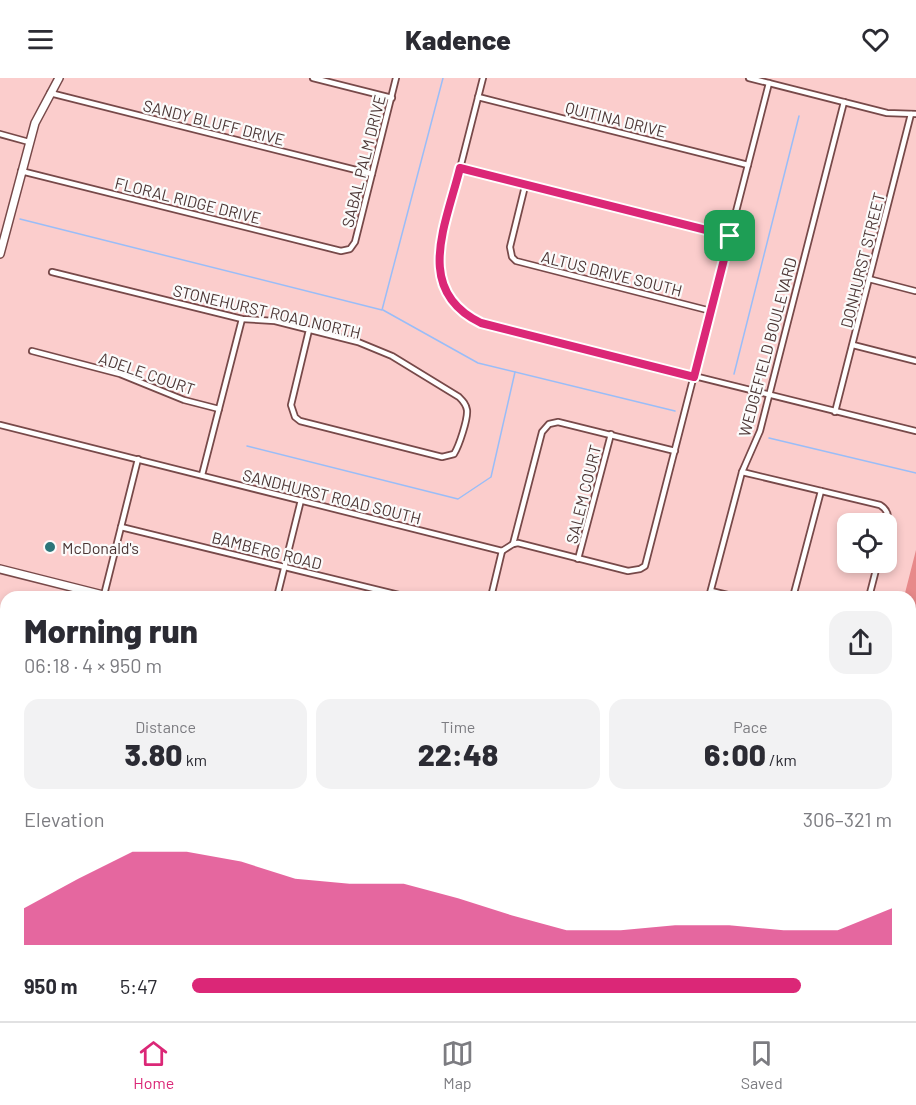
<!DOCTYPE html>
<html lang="en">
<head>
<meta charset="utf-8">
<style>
  body { margin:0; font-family:Barlow,sans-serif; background:#f2f2f3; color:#2b2b33; height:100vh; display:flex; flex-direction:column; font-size:22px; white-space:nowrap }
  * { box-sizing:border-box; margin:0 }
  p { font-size:20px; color:#7c7c81 }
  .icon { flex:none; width:33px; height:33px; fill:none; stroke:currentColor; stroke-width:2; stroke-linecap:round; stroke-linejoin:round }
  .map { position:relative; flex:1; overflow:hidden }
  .side { position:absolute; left:0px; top:513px; width:916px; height:430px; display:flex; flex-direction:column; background:#fff; border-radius:18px 18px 0 0; box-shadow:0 3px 9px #0003 }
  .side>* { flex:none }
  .controls { position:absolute; left:837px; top:435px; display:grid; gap:12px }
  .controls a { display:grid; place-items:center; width:60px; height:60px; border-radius:12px; background:#fff; box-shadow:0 3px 9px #0003; font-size:30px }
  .pin { position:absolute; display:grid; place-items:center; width:51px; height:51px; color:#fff; margin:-26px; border-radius:12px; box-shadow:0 3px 9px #0006 }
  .round { display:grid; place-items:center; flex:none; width:63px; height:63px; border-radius:18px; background:#f2f2f3 }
  .headline { display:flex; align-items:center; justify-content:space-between; height:102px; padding:0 24px }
  h1 { font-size:33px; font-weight:800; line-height:45px }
  .figures { display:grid; grid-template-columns:repeat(3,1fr); gap:9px; height:102px; padding:6px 24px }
  .figures div { display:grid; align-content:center; border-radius:15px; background:#f2f2f3; text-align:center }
  .figures b { font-size:30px; font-weight:800 }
  .figures small { font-size:16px; font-weight:400 }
  .figures p { font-size:16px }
  .chart { height:168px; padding:12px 24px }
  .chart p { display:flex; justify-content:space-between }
  .chart svg { width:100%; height:108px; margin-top:6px; fill:#db2777; opacity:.7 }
  ul { padding:0 24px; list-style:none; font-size:20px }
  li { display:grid; grid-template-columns:96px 72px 1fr; align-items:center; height:45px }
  li i { height:15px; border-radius:8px; background:#db2777 }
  header { display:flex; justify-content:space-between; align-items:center; height:78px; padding:0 24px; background:#fff; font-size:27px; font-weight:800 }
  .dock { display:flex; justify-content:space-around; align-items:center; height:84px; border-top:2px solid #e1e1e2; background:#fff; font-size:16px; color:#7c7c81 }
  .dock a { display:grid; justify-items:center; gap:3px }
  .dock .selected { color:#db2777 }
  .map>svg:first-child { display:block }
</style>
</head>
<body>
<header><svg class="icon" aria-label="menu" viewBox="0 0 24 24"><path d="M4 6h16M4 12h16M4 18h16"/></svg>Kadence<svg class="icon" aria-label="heart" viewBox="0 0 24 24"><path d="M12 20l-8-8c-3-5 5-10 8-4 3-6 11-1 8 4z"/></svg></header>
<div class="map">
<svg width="916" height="943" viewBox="0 0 916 943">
  <rect width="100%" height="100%" fill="#fbcdcc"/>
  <polygon fill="#e7898a" points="916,472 916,552 911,575 910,519 904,519"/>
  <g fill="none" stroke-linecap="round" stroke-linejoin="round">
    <g stroke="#99bdf8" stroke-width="1.5">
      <polyline points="20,141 382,232 443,0"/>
      <polyline points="383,232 478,285 675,333"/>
      <polyline points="734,296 799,38"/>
      <polyline points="769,360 916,395"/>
      <polyline points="247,368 458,421 491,399 515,294"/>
      <polyline points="910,756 916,732"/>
      <polyline points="0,845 6,846"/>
      <polyline points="388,943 389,938"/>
      <polyline points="866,943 868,938"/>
    </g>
    <defs>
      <g id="street">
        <polyline points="313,0 392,20"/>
        <path d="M483,0L438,177C439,209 452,231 481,245L916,353"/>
        <polyline points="749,0 887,35 916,36"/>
        <polyline points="50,15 372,96"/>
        <polyline points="478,19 748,87"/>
        <polyline points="0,56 29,64"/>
        <polyline points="460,91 730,158"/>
        <polyline points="21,93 341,173 350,171 355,164 396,0"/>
        <polyline points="525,108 510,169 512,179 516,183 711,233"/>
        <path d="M52,194L242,241L275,243L358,264L392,278L459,319C463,323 466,326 467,332C468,341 459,368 454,376L442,379L300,343L295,339L291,327L309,252"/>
        <polyline points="869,201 915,213"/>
        <polyline points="853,267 916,283"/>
        <polyline points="32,273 120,296 184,322 219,331"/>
        <polyline points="835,334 911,36"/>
        <polyline points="0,347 502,473"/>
        <path d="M742,394L880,427C890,433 889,442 886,452"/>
        <polyline points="202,397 242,241"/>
        <polyline points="121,449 407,519"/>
        <polyline points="513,466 542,354 549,346 558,344 675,373"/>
        <polyline points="502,473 513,466 518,465 628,493 640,491 645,488 769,5"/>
        <polyline points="578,481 611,356"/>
        <polyline points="711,513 736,519"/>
        <polyline points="104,517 138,381"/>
        <polyline points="277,519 301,422"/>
        <polyline points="491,519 502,473"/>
        <polyline points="709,519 742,394 760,353 844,24"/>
        <polyline points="793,519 821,413"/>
        <polyline points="869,519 878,484"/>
        <polyline points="0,576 6,578"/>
        <path d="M910,673C916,651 911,634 916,613"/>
        <polyline points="0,675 6,652"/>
        <polyline points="0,800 6,802"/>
        <polyline points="0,890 6,891"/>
        <polyline points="200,938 222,943"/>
        <polyline points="515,938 537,943"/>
        <polyline points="11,943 12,938"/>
        <polyline points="602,943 604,938"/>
        <polyline points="752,943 753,938"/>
        <polyline points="825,943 826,938"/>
        <polyline points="913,943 916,931"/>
      </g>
      <g id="secondary">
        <polyline points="0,176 35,45 59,0"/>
        <polyline points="0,491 111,519"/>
        <polyline points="910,716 916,717"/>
      </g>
    </defs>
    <use href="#street" stroke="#774949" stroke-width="8"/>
    <use href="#secondary" stroke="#774949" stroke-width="10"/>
    <use href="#street" stroke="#fff" stroke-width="4.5"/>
    <use href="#secondary" stroke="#fff" stroke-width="7"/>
  </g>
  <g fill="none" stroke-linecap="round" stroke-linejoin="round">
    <defs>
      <path id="route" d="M460,90L730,158L694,299L481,245C413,212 446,147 460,90Z"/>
    </defs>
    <use href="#route" stroke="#fff" stroke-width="12"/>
    <use href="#route" stroke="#db2777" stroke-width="8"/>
  </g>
  <circle fill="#2b7579" stroke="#fbfbfb" stroke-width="2" cx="50" cy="469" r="6"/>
  <g text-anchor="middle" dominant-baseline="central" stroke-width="4.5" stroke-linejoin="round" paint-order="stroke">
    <g font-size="16" fill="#4c3635" stroke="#fbfbfb">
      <text transform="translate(616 41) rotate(14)">QUITINA DRIVE</text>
      <text transform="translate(214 44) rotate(14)">SANDY BLUFF DRIVE</text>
      <text transform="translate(363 83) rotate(-76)">SABAL PALM DRIVE</text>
      <text transform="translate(188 122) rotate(14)">FLORAL RIDGE DRIVE</text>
      <text transform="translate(862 182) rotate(-76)">DONHURST STREET</text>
      <text transform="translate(612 195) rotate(14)">ALTUS DRIVE SOUTH</text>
      <text transform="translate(267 233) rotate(13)">STONEHURST ROAD NORTH</text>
      <text transform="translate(767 269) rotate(-75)">WEDGEFIELD BOULEVARD</text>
      <text transform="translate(147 295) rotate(19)">ADELE COURT</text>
      <text transform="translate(583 416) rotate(-76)">SALEM COURT</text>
      <text transform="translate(332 418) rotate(14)">SANDHURST ROAD SOUTH</text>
      <text transform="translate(267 472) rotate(14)">BAMBERG ROAD</text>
    </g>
    <g font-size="16" fill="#4c3635" stroke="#fbfbfb" text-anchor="start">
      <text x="62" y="469">McDonald's</text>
    </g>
  </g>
</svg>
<div class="controls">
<a><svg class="icon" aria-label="locate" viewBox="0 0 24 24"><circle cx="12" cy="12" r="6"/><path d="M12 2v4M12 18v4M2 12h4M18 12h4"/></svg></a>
</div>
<div class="pin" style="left:730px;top:158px;background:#1e9e55"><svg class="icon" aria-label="arrive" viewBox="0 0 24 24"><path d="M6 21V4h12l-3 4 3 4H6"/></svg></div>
<section class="side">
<div class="headline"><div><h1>Morning run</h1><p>06:18 · 4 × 950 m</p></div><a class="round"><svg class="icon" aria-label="share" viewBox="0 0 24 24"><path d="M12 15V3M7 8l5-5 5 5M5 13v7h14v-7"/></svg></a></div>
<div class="figures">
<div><p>Distance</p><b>3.80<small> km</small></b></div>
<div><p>Time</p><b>22:48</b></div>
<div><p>Pace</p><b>6:00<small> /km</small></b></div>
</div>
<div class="chart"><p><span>Elevation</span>306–321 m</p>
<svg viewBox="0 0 160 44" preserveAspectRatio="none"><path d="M0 44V29L10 17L20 6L30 6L40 10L50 17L60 19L70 19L80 25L90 32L100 38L110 38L120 36L130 36L140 38L150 38L160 29V44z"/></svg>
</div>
<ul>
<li><b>950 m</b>5:47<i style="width:87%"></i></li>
</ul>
</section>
</div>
<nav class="dock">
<a class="selected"><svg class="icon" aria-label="home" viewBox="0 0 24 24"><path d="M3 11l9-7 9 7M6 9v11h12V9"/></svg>Home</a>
<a><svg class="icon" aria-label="map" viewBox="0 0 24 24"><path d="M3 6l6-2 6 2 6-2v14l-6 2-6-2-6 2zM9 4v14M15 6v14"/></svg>Map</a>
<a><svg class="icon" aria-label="saved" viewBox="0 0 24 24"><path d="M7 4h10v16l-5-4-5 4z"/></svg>Saved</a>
</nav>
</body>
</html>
